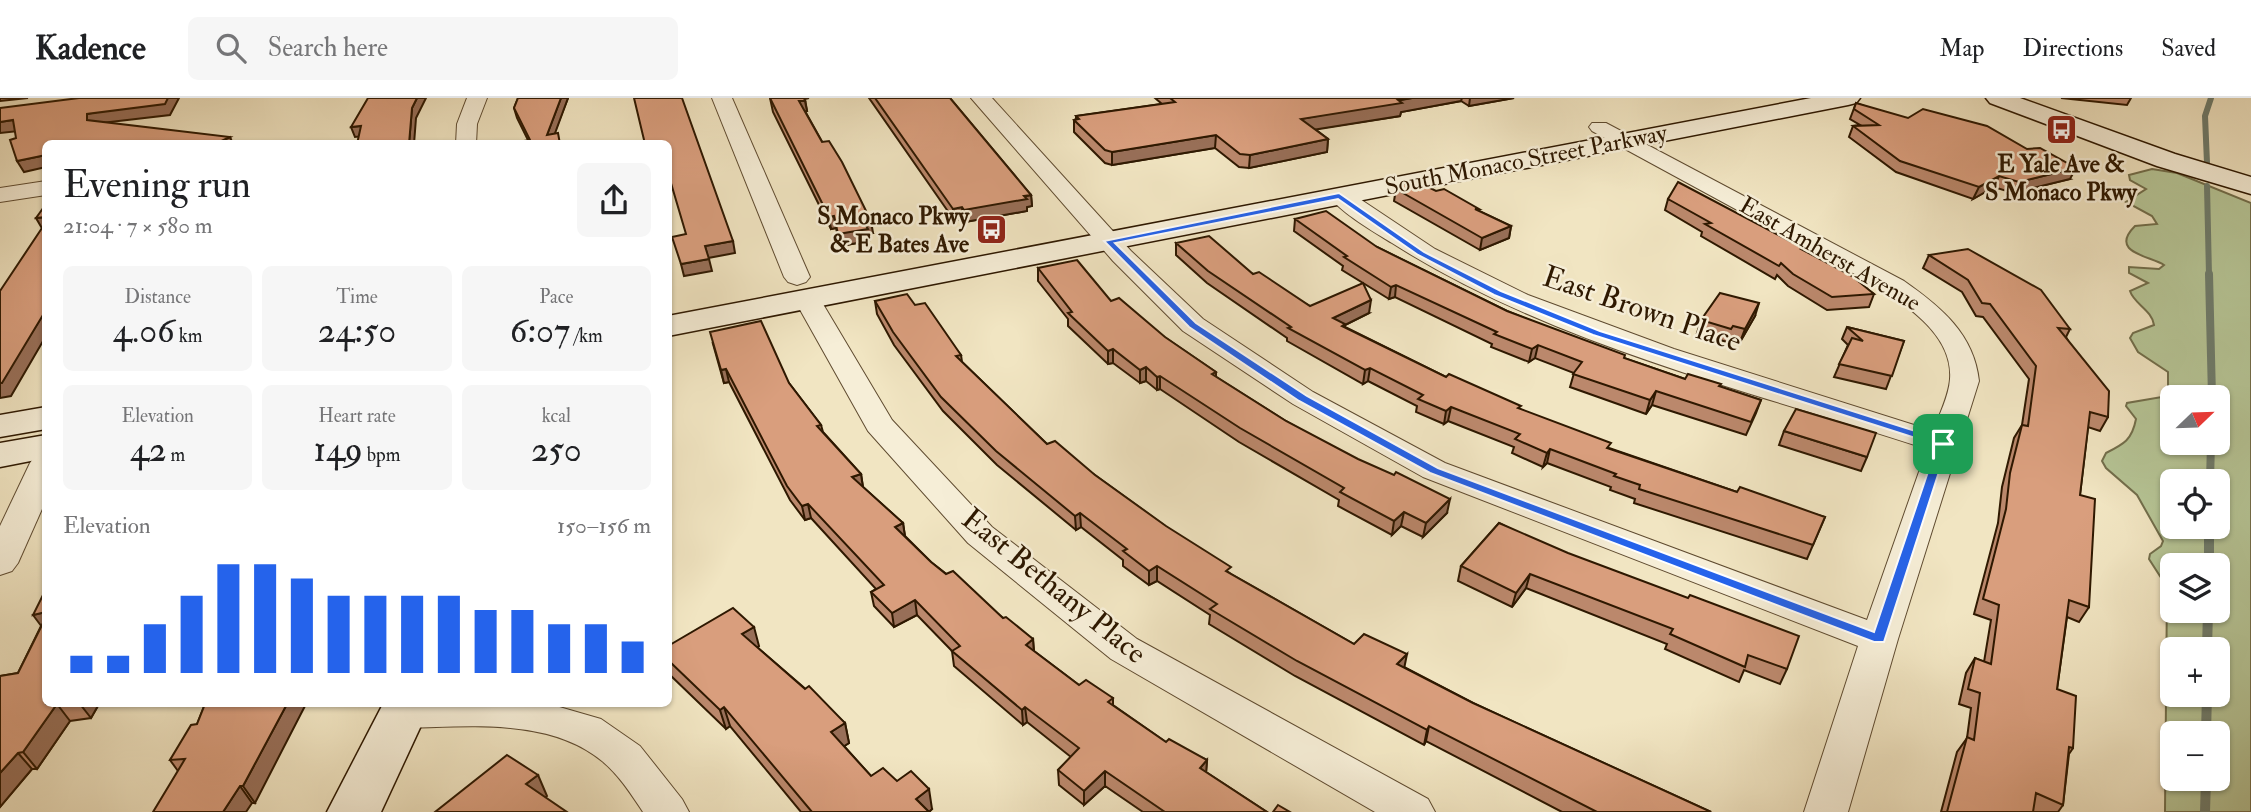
<!DOCTYPE html>
<html lang="en">
<head>
<meta charset="utf-8">
<style>
  body { margin:0; font-family:"IM FELL Double Pica",serif; background:#f6f6f6; color:#202124; height:100vh; display:flex; flex-direction:column; font-size:26px; white-space:nowrap }
  * { box-sizing:border-box; margin:0 }
  p { font-size:23px; color:#757577 }
  .icon { flex:none; width:38px; height:38px; fill:none; stroke:currentColor; stroke-width:2; stroke-linecap:round; stroke-linejoin:round }
  .map { position:relative; flex:1; overflow:hidden }
  .drawer { position:absolute; left:42px; top:42px; width:630px; height:567px; display:flex; flex-direction:column; background:#fff; border-radius:10px; box-shadow:0 2px 5px #0004 }
  .drawer>* { flex:none }
  .needle { width:46px; rotate:67deg }
  .buttons { position:absolute; left:2160px; top:287px; display:grid; gap:14px }
  .buttons a { display:grid; place-items:center; width:70px; height:70px; border-radius:10px; background:#fff; box-shadow:0 2px 5px #0004; font-size:35px }
  .pin { position:absolute; display:grid; place-items:center; width:60px; height:60px; color:#fff; margin:-30px; border-radius:14px; box-shadow:0 4px 10px #0006 }
  .round { display:grid; place-items:center; flex:none; width:74px; height:74px; border-radius:10px; background:#f6f6f6 }
  .overview { display:flex; align-items:center; justify-content:space-between; height:119px; padding:0 21px }
  h1 { font-size:38px; font-weight:600; line-height:52px }
  .figures { display:grid; grid-template-columns:repeat(3,1fr); gap:10px; height:119px; padding:7px 21px }
  .figures div { display:grid; align-content:center; border-radius:10px; background:#f6f6f6; text-align:center }
  .figures b { font-size:35px; font-weight:600 }
  .figures small { font-size:19px; font-weight:400 }
  .figures p { font-size:19px }
  .chart { height:196px; padding:14px 21px }
  .chart p { display:flex; justify-content:space-between }
  .chart svg { width:100%; height:126px; margin-top:7px; stroke:#2563eb; stroke-width:6 }
  header { display:flex; align-items:center; gap:42px; box-sizing:border-box; height:98px; padding:0 35px; background:#fff; border-bottom:2px solid #e0e0e0 }
  header strong { font-size:33px }
  nav { display:flex; gap:38px; margin-inline-start:auto; font-size:24px }
  .search { width:490px; height:63px; background:#f6f6f6; display:flex; align-items:center; gap:18px; box-sizing:border-box; padding:0 24px; border-radius:10px; color:#757577; font-size:26px }
  .map>svg:first-child { display:block }
</style>
</head>
<body>
<header>
<strong>Kadence</strong>
<div class="search"><svg class="icon" aria-label="search" viewBox="0 0 24 24"><circle cx="10" cy="10" r="6"/><path d="M15 15l6 6"/></svg>Search here</div>
<nav><a>Map</a><a>Directions</a><a>Saved</a></nav>
</header>
<div class="map">
<svg width="2251" height="714" viewBox="0 0 2251 714">
  <rect width="100%" height="100%" fill="#f1e5c2"/>
  <filter id="stains"><feTurbulence type="fractalNoise" baseFrequency=".00286" numOctaves="4"/><feColorMatrix values="0 0 0 0 .2 0 0 0 0 .09 0 0 0 0 .02 0 0 0 .5 -.17"/></filter>
  <radialGradient id="worn" r=".72"><stop offset=".6" stop-color="#630" stop-opacity="0"/><stop offset="1" stop-color="#630" stop-opacity=".3"/></radialGradient>
  <path fill="#b6c596" stroke="#726e4b" stroke-width="2" fill-rule="evenodd" d="M2152,71L2177,75L2251,105V714H2165L2167,489L2149,461L2150,456L2161,448L2163,443L2137,397L2106,370L2102,363L2106,355C2124,346 2132,342 2136,321L2126,308L2127,305L2168,298V274L2138,254L2130,240L2133,235L2154,227C2152,212 2134,206 2130,193L2148,185L2129,175V169L2159,171L2164,167C2151,158 2108,155 2135,128L2157,126L2152,118L2126,104L2146,91L2130,82L2129,77ZM2172,299H2217V345H2172ZM2172,383H2217V429H2172ZM2172,467H2217V513H2172ZM2172,551H2217V597H2172ZM2172,635H2217V681H2172Z"/>
  <g fill="none" stroke-linecap="round" stroke-linejoin="round">
    <g stroke="#6f7c6c" stroke-width="6">
      <polyline points="2207,65 2205,18 2211,0"/>
      <polyline points="2207,88 2209,177"/>
    </g>
    <g stroke="#6f7c6c" stroke-width="8">
      <polyline points="2209,176 2212,299"/>
      <polyline points="2210,383 2211,345"/>
    </g>
    <g stroke="#6f7c6c" stroke-width="10">
      <polyline points="2209,429 2209,467"/>
      <polyline points="2207,551 2208,513"/>
      <polyline points="2206,635 2207,597"/>
      <polyline points="2205,714 2206,681"/>
    </g>
    <defs>
      <g id="street">
        <polygon points="467,0 487,0 477,26 476,46 456,46 457,26"/>
        <polygon points="712,0 732,0 810,179 806,184 797,187 788,184 784,179"/>
        <path d="M971,0H992L1131,153L1203,221L1313,294L1445,365L1867,522L1927,351C1748,292 1552,247 1392,145C1374,134 1341,115 1329,98L1332,93H1348L1435,151L1528,197L1674,251L1933,333C1939,317 1949,298 1950,281C1953,241 1915,214 1886,193L1592,33L1589,29L1592,25H1606L1904,183C1941,209 1974,236 1979,283L1898,541L1848,714H1804L1858,548L1423,379L1293,306L1183,233L1113,163Z"/>
        <polygon points="46,83 46,97 0,104 0,90"/>
        <polygon points="807,193 816,195 820,201 892,322 992,429 1137,541 1428,701 1435,714 1375,714 1111,561 968,445 868,333 794,201 798,195"/>
        <polygon points="46,355 46,402 18,465 12,473 0,477 0,428 30,365 35,358"/>
        <path d="M387,606H549L601,621L640,648L682,701L689,714H643C631,696 619,677 602,663C549,619 467,629 403,630L389,625L383,614Z"/>
      </g>
      <g id="secondary">
        <polygon points="1811,0 1860,0 1856,5 1848,7 668,238 668,218"/>
        <polygon points="1986,0 2020,0 2175,56 2251,79 2251,96 2157,68 1990,5"/>
        <polygon points="46,309 46,331 0,339 0,317"/>
        <polygon points="46,337 46,360 0,369 0,345"/>
        <polygon points="383,606 431,606 381,714 327,714"/>
      </g>
    </defs>
    <use href="#street" stroke="#5f4b30" stroke-width="2"/>
    <use href="#secondary" stroke="#2e1800" stroke-width="3"/>
    <use href="#street" fill="#f6eed7" fill-rule="evenodd"/>
    <use href="#secondary" fill="#f6eed7" fill-rule="evenodd"/>
  </g>
  <g fill="#bb886c" stroke="#2e1800" stroke-width="2">
    <polygon points="518,0 568,0 554,36 528,42 517,20 514,10"/>
    <polygon points="770,0 809,0 805,1 807,13 805,13 873,135 868,136 869,143 840,148 836,130 831,131 773,14"/>
    <polygon points="869,0 950,0 1031,97 1032,108 1027,109 1027,113 965,124 963,121 954,122"/>
    <polygon points="1155,0 1514,0 1469,8 1461,3 1401,14 1400,18 1315,31 1328,41 1327,54 1249,70 1239,69 1215,50 1112,67 1105,65 1074,34 1074,22 1076,21 1076,18 1162,6"/>
    <polygon points="2061,0 2131,0 2127,7"/>
    <polygon points="1856,5 2070,81 2013,95 1994,89 1973,101 1896,74 1849,39 1853,28 1860,27 1850,21"/>
    <polygon points="1396,91 1479,113 1511,128 1509,140 1480,152 1394,103"/>
    <polygon points="1668,101 1803,152 1874,196 1869,209 1827,212 1788,188 1777,177 1775,181 1701,138 1702,134 1665,112"/>
    <polygon points="1295,121 1377,149 1507,213 1624,260 1685,281 1720,289 1761,302 1756,315 1746,337 1652,307 1646,316 1570,289 1574,275 1535,260 1529,264 1491,249 1492,246 1395,199 1389,201 1342,172 1343,168 1294,133"/>
    <polygon points="1176,145 1253,176 1310,208 1369,215 1345,227 1345,229 1446,279 1609,350 1737,394 1825,419 1807,461 1634,405 1635,401 1610,392 1611,389 1547,365 1543,369 1512,355 1514,349 1448,323 1444,326 1416,314 1417,308 1368,283 1363,286 1287,243 1287,240 1207,185 1176,157"/>
    <polygon points="1929,157 2070,231 2066,239 2108,319 2100,333 2088,329 2080,397 2089,509 2079,524 2067,519 2057,591 2073,650 2069,656 2063,707 2058,714 1941,714 1957,654 1967,640 1971,610 1959,606 1966,575 1975,560 1984,564 1991,522 1974,516 1998,425 2002,389 2014,340 2022,327 2029,281 1983,219 1976,218 1962,194 1923,170"/>
    <polygon points="1038,170 1111,203 1216,274 1216,279 1286,323 1447,415 1423,439 1401,428 1392,437 1338,408 1339,402 1239,344 1160,291 1157,292 1146,283 1140,285 1113,265 1108,266 1068,228 1068,221 1038,183"/>
    <polygon points="875,203 915,207 961,257 962,264 1047,346 1095,377 1231,476 1354,546 1404,569 1473,605 1711,714 1562,714 1426,643 1424,647 1295,578 1209,526 1210,517 1157,483 1149,487 1123,468 1123,462 1081,429 1076,432 997,367 943,313 894,247 877,216"/>
    <polygon points="1755,218 1740,244 1729,241 1727,244 1697,235 1701,222"/>
    <polygon points="1847,229 1904,243 1886,291 1834,279 1848,247 1842,241"/>
    <polygon points="713,246 789,285 821,327 823,334 861,376 863,389 903,425 905,438 931,464 1003,520 1033,541 1034,553 1079,587 1113,600 1113,607 1166,644 1207,662 1206,674 1267,714 1143,714 1105,688 1084,707 1059,687 1058,672 1071,659 1027,624 1023,627 954,568 952,553 917,517 894,529 874,508 871,494 876,491 811,420 805,422 790,402 729,284 724,285"/>
    <polygon points="1784,333 1867,359 1861,373 1779,347"/>
    <polygon points="1499,425 1787,571 1780,586 1744,572 1739,584 1665,551 1667,546 1526,490 1512,509 1458,483 1461,468"/>
    <polygon points="41,528 46,606 99,606 91,620 70,623 37,671 32,671 0,709 0,578 18,575"/>
    <polygon points="668,548 759,548 757,549 845,625 849,645 844,648 871,678 897,683 932,711 929,714 801,714 730,628 726,631 668,575"/>
    <polygon points="205,606 255,705 252,705 178,673 170,662 197,626"/>
  </g>
  <g fill="#986f58" stroke="#2e1800" stroke-width="2">
    <polygon points="0,0 28,0 0,3"/>
    <polygon points="168,0 179,0 170,17 93,26 87,22 87,16"/>
    <polygon points="417,0 426,0 416,20 414,46 409,46 412,10"/>
    <polygon points="561,0 568,0 551,46 547,37"/>
    <polygon points="1412,0 1462,0 1461,3 1401,14 1400,18 1300,34 1301,21"/>
    <polygon points="1470,0 1514,0 1469,8"/>
    <polygon points="799,3 805,3 807,13 801,14"/>
    <polygon points="13,22 19,33 0,35 0,24"/>
    <polygon points="361,28 365,38 355,39 351,29"/>
    <polygon points="1216,37 1215,50 1112,67 1112,54"/>
    <polygon points="230,39 233,46 215,46"/>
    <polygon points="1328,41 1327,54 1249,70 1250,57"/>
    <polygon points="46,57 46,69 24,74 17,63"/>
    <polygon points="2076,70 2070,81 2013,95 2019,84"/>
    <polygon points="1999,78 1994,89 1973,101 1979,89"/>
    <polygon points="1031,97 1032,108 1027,109 1027,113 965,124 964,112"/>
    <polygon points="962,109 963,121 954,122 953,111"/>
    <polygon points="834,118 836,130 831,131 829,119"/>
    <polygon points="46,119 46,132 43,132 36,120"/>
    <polygon points="871,123 873,135 868,136 869,143 840,148 838,136 864,124"/>
    <polygon points="1511,128 1509,140 1480,152 1482,140"/>
    <polygon points="733,143 735,155 708,160 705,148"/>
    <polygon points="709,161 712,173 684,178 681,166"/>
    <polygon points="1396,187 1395,199 1389,201 1391,189"/>
    <polygon points="1371,202 1369,215 1345,227 1343,239 1333,220"/>
    <polygon points="1759,205 1755,218 1740,244 1745,231"/>
    <polygon points="46,212 46,238 11,298 0,300 0,285"/>
    <polygon points="1538,247 1535,260 1529,264 1532,251"/>
    <polygon points="1113,251 1113,265 1108,266 1108,253"/>
    <polygon points="1146,269 1146,283 1140,285 1140,272"/>
    <polygon points="1370,270 1368,283 1363,286 1365,272"/>
    <polygon points="726,271 729,284 724,285 721,272"/>
    <polygon points="1160,278 1160,291 1157,292 1157,279"/>
    <polygon points="1656,293 1652,307 1646,316 1650,302"/>
    <polygon points="1451,309 1448,323 1444,326 1446,313"/>
    <polygon points="1550,351 1547,365 1543,369 1547,355"/>
    <polygon points="861,376 863,390 852,379"/>
    <polygon points="1450,401 1447,415 1423,439 1426,425"/>
    <polygon points="808,406 811,420 805,422 802,408"/>
    <polygon points="1404,414 1401,428 1392,437 1394,423"/>
    <polygon points="1080,415 1081,429 1076,432 1075,418"/>
    <polygon points="903,425 905,439 895,429"/>
    <polygon points="1157,468 1157,483 1149,487 1149,473"/>
    <polygon points="1530,476 1526,490 1512,509 1516,495"/>
    <polygon points="915,502 917,517 894,529 892,515"/>
    <polygon points="46,514 46,533 45,533 33,517"/>
    <polygon points="754,529 759,548 747,556 742,536"/>
    <polygon points="1033,541 1034,556 1026,547"/>
    <polygon points="1407,556 1404,571 1397,566"/>
    <polygon points="57,606 70,623 37,671 23,654"/>
    <polygon points="80,606 99,606 91,620"/>
    <polygon points="287,606 306,606 255,705 243,688"/>
    <polygon points="724,609 730,628 726,631 720,612"/>
    <polygon points="1025,609 1027,624 1023,627 1022,612"/>
    <polygon points="845,625 849,645 835,654 831,634"/>
    <polygon points="1429,628 1426,643 1424,647 1427,632"/>
    <polygon points="18,655 32,671 0,709 0,675"/>
    <polygon points="1207,662 1206,677 1200,670"/>
    <polygon points="1105,673 1105,688 1084,707 1084,693"/>
    <polygon points="538,677 547,698 536,708 526,686"/>
    <polygon points="240,688 252,705 246,714 223,714"/>
    <polygon points="929,691 932,711 929,714 916,701"/>
  </g>
  <g fill="#d99e7d" stroke="#2e1800" stroke-width="2">
    <polygon points="79,0 168,0 165,6 87,16 87,22 230,39 215,46 46,46 46,57 17,63 10,42 16,40 13,22 0,24 0,10"/>
    <polygon points="368,0 417,0 412,10 409,46 357,46 361,28 351,29"/>
    <polygon points="518,0 561,0 547,37 558,35 560,46 517,46 517,44 530,42 514,10"/>
    <polygon points="634,0 682,0 733,143 705,148 709,161 681,166 672,139 686,136 668,75 668,46 645,46"/>
    <polygon points="770,0 804,0 805,3 799,3 822,44 829,43 842,64 871,123 864,124 868,131 838,136 834,118 829,119"/>
    <polygon points="875,0 950,0 1031,97 1024,98 1027,101 964,112 962,109 953,111"/>
    <polygon points="1170,0 1412,0 1398,2 1402,5 1301,21 1328,41 1250,57 1240,56 1216,37 1112,54 1105,52 1074,22 1079,21 1076,18 1175,4"/>
    <polygon points="1856,5 1908,20 1923,11 1987,28 2027,51 2040,50 2076,70 2019,84 1999,78 1979,89 1900,63 1853,28 1879,27 1854,11"/>
    <polygon points="1416,83 1436,93 1444,91 1479,111 1475,111 1511,128 1482,140 1396,91 1399,87"/>
    <polygon points="1678,84 1803,150 1801,151 1852,178 1874,196 1832,199 1793,176 1781,165 1779,168 1705,126 1711,125 1668,101"/>
    <polygon points="46,106 46,119 36,120"/>
    <polygon points="1326,113 1377,149 1507,213 1625,257 1624,260 1685,281 1688,276 1721,286 1719,288 1761,302 1751,324 1656,293 1650,302 1573,276 1582,264 1538,247 1532,251 1494,236 1497,234 1396,187 1391,189 1344,159 1347,158 1295,121"/>
    <polygon points="46,124 46,212 2,285 0,285 0,193"/>
    <polygon points="1209,138 1253,176 1259,174 1310,208 1363,185 1371,202 1333,220 1345,226 1342,228 1446,279 1449,276 1521,308 1518,310 1611,345 1607,350 1737,394 1740,389 1825,419 1813,447 1639,391 1640,387 1614,378 1616,376 1550,351 1547,355 1515,341 1520,336 1451,309 1446,313 1418,301 1423,297 1370,270 1365,272 1288,230 1291,229 1208,173 1176,145"/>
    <polygon points="1968,151 2041,192 2070,231 2058,230 2109,293 2108,319 2090,314 2080,397 2095,401 2089,509 2069,502 2057,591 2076,598 2073,650 2069,649 2063,707 2036,695 2033,714 1947,714 1967,639 1974,642 1980,595 1968,591 1975,560 1991,566 1999,507 1983,501 2006,411 2010,375 2022,327 2028,328 2036,268 1990,206 1982,205 1968,182 1929,157"/>
    <polygon points="1077,162 1111,203 1119,200 1165,239 1216,274 1212,276 1286,323 1358,361 1394,377 1396,374 1450,401 1426,425 1404,414 1394,423 1340,394 1344,390 1240,330 1160,278 1157,279 1146,269 1140,272 1113,251 1108,253 1068,215 1072,214 1038,170"/>
    <polygon points="1720,195 1759,205 1745,231 1733,228 1731,231 1701,222"/>
    <polygon points="907,196 915,207 925,205 961,257 956,258 1047,346 1055,343 1095,377 1166,428 1231,469 1226,473 1354,546 1364,536 1407,556 1397,566 1473,605 1711,714 1597,714 1429,628 1427,632 1297,563 1210,511 1217,506 1157,468 1149,473 1123,453 1127,451 1080,415 1075,418 996,353 941,299 893,234 875,203"/>
    <polygon points="761,223 789,285 821,327 817,328 861,376 852,379 903,425 895,429 931,464 946,476 953,473 1003,520 1006,519 1033,541 1026,547 1079,587 1086,582 1113,600 1108,604 1166,644 1169,641 1207,662 1200,670 1267,714 1165,714 1105,673 1084,693 1058,672 1079,650 1025,609 1022,612 952,553 960,548 915,502 892,515 871,494 884,487 808,406 802,408 787,388 726,271 721,272 710,234"/>
    <polygon points="1847,229 1904,243 1892,278 1839,266 1852,240 1863,243"/>
    <polygon points="1796,311 1876,335 1867,359 1784,333"/>
    <polygon points="1499,425 1568,455 1688,500 1690,497 1799,538 1787,571 1748,557 1745,569 1670,536 1673,531 1530,476 1516,495 1461,468"/>
    <polygon points="46,491 46,514 33,517"/>
    <polygon points="733,510 754,529 742,536 805,591 809,588 845,625 831,634 871,678 883,670 897,683 911,673 929,691 916,701 929,714 812,714 724,609 720,612 668,562 668,548"/>
    <polygon points="46,519 46,606 59,606 57,606 23,654 18,655 0,675 0,578 18,575"/>
    <polygon points="205,606 287,606 243,688 240,688 223,714 153,714 185,661 170,662 191,627 197,626"/>
    <polygon points="507,657 538,677 526,686 567,714 435,714"/>
    <polygon points="1278,707 1290,714 1273,714"/>
  </g>
  <path fill="#2563eb" stroke="#fff" stroke-width="2" fill-rule="evenodd" d="M1339,95L1424,154L1501,193L1600,233L1947,343L1948,346L1884,544H1874L1430,375L1299,303L1189,229L1104,143ZM1338,101L1418,157L1494,197L1593,237L1937,347L1874,534L1438,370L1307,298L1196,225L1115,145Z"/>
  <defs>
    <symbol id="bus-square" viewBox="-11 -11 22 22"><rect x="-9" y="-9" width="18" height="18" rx="4" fill="#8f2418" stroke="#f6eed7"/><path d="M-5-6H5V4H4V6H2V4H-2V6H-4V4H-5ZM-3.5-4V0h7V-4ZM-3.5 1.2v1.5H-2V1.2ZM2 1.2v1.5H3.5V1.2Z" fill="#fff"/></symbol>
  </defs>
  <g fill-rule="evenodd">
    <use href="#bus-square" x="2044" y="14" width="35" height="35"/>
    <use href="#bus-square" x="974" y="114" width="35" height="35"/>
  </g>
  <g text-anchor="middle" dominant-baseline="central" stroke-width="5" stroke-linejoin="round" paint-order="stroke">
    <g font-size="24" fill="#2e1800" stroke="#f6eed7">
      <text transform="translate(1526 62) rotate(-11)">South Monaco Street Parkway</text>
      <text transform="translate(1830 156) rotate(30)">East Amherst Avenue</text>
    </g>
    <g font-size="24" font-weight="bold" fill="#2e1800" stroke="#f6eed7">
      <text x="2061" y="66">E Yale Ave &amp;<tspan x="2061" dy="28">S Monaco Pkwy</tspan></text>
      <text x="969" y="118" text-anchor="end">S Monaco Pkwy<tspan x="969" dy="28">&amp; E Bates Ave</tspan></text>
    </g>
    <g font-size="30" fill="#2e1800" stroke="#f6eed7">
      <text transform="translate(1642 211) rotate(19)">East Brown Place</text>
      <text transform="translate(1054 488) rotate(39)">East Bethany Place</text>
    </g>
  </g>
  <rect width="100%" height="100%" filter="url(#stains)"/>
  <rect width="100%" height="100%" fill="url(#worn)"/>
</svg>
<div class="buttons">
<a><svg class="needle" viewBox="-14 -14 28 28"><path d="M0-13l5 13h-10z" fill="#e53935"/><path d="M0 13l5-13h-10z" fill="#757577"/></svg></a>
<a><svg class="icon" aria-label="locate" viewBox="0 0 24 24"><circle cx="12" cy="12" r="6"/><path d="M12 2v4M12 18v4M2 12h4M18 12h4"/></svg></a>
<a><svg class="icon" aria-label="layers" viewBox="0 0 24 24"><path d="M12 4l9 5-9 5-9-5zM3 14l9 5 9-5"/></svg></a>
<a>+</a>
<a>−</a>
</div>
<div class="pin" style="left:1943px;top:346px;background:#1e9e55"><svg class="icon" aria-label="arrive" viewBox="0 0 24 24"><path d="M6 21V4h12l-3 4 3 4H6"/></svg></div>
<section class="drawer">
<div class="overview"><div><h1>Evening run</h1><p>21:04 · 7 × 580 m</p></div><a class="round"><svg class="icon" aria-label="share" viewBox="0 0 24 24"><path d="M12 15V3M7 8l5-5 5 5M5 13v7h14v-7"/></svg></a></div>
<div class="figures">
<div><p>Distance</p><b>4.06<small> km</small></b></div>
<div><p>Time</p><b>24:50</b></div>
<div><p>Pace</p><b>6:07<small> /km</small></b></div>
</div>
<div class="figures">
<div><p>Elevation</p><b>42<small> m</small></b></div>
<div><p>Heart rate</p><b>149<small> bpm</small></b></div>
<div><p>kcal</p><b>250</b></div>
</div>
<div class="chart"><p><span>Elevation</span>150–156 m</p>
<svg viewBox="0 0 160 44" preserveAspectRatio="none"><path d="M5 44V38M15 44V38M25 44V27M35 44V17M45 44V6M55 44V6M65 44V11M75 44V17M85 44V17M95 44V17M105 44V17M115 44V22M125 44V22M135 44V27M145 44V27M155 44V33"/></svg>
</div>
</section>
</div>
</body>
</html>
